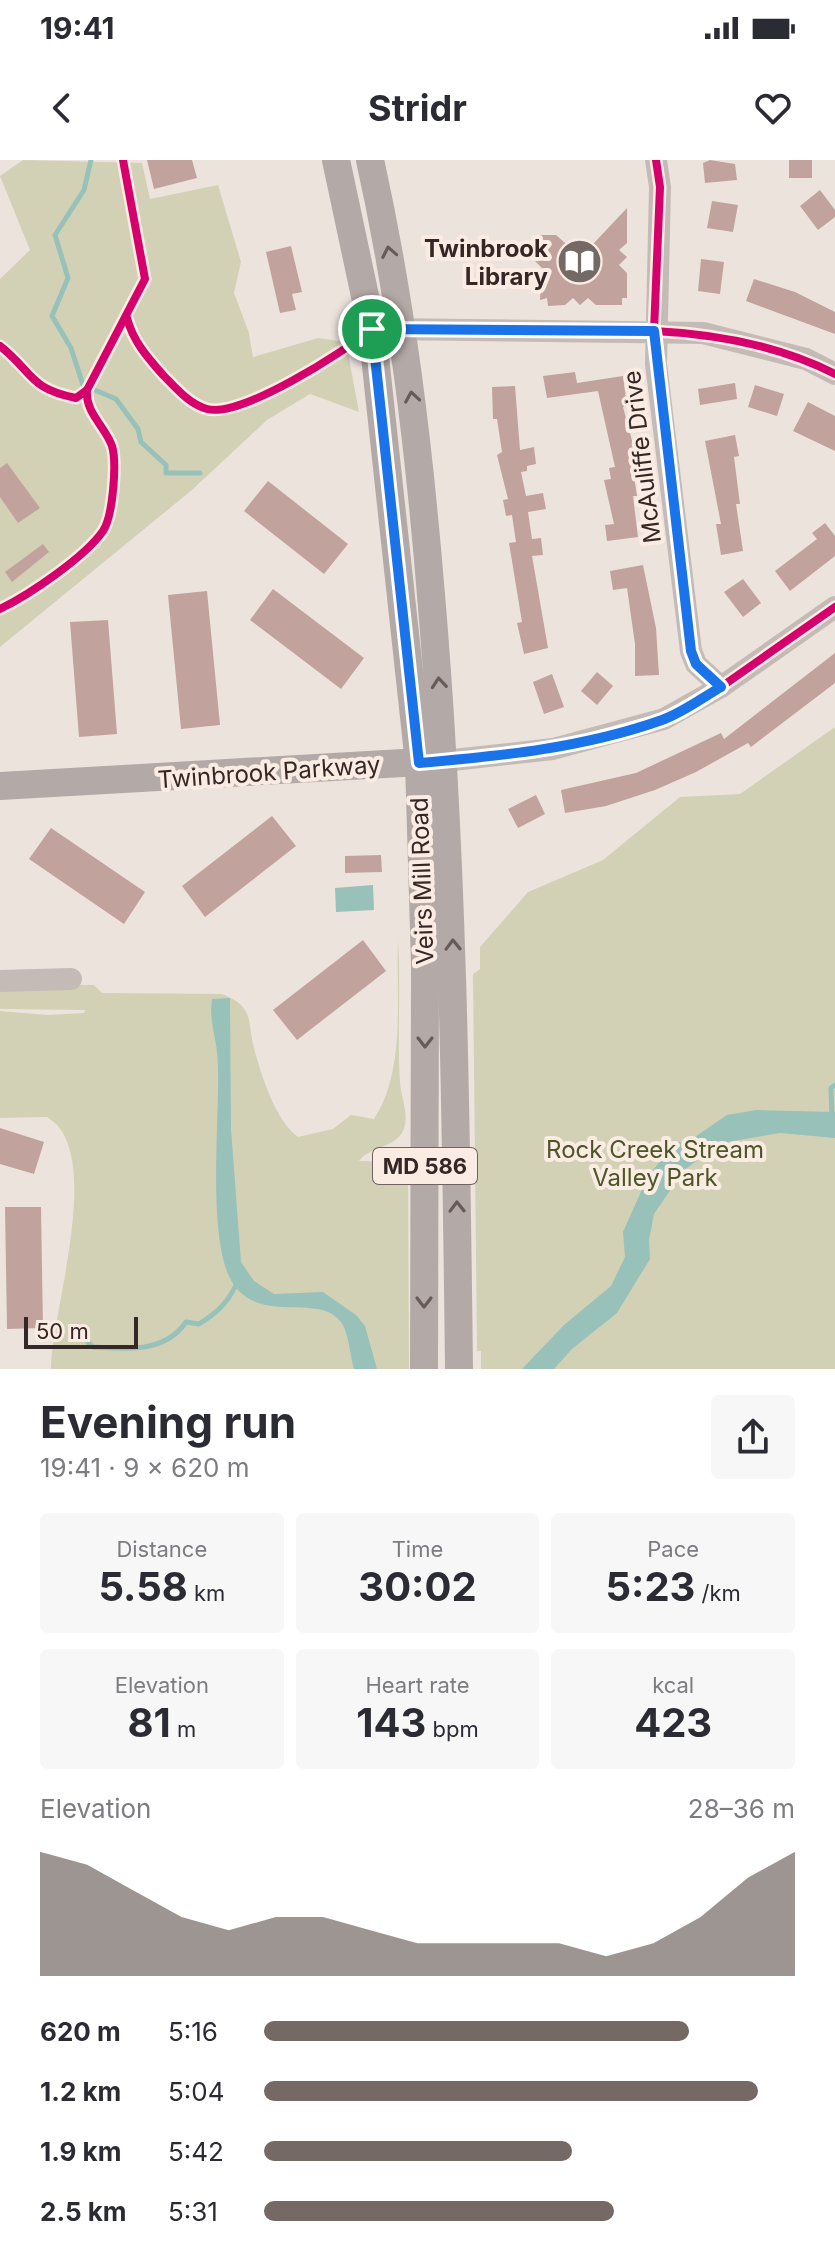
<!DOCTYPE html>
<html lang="en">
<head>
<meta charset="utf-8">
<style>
  body { margin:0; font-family:Inter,sans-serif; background:#f7f7f7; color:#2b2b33; height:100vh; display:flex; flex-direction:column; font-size:30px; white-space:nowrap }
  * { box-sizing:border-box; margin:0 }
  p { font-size:26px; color:#7c7c81 }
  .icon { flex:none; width:44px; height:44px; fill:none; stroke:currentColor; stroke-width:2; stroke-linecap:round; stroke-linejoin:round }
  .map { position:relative; height:1209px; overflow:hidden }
  .sheet { display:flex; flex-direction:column; background:#fff; flex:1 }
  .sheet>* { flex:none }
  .scale { position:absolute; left:24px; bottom:20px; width:114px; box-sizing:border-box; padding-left:8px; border:4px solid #352725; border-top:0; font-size:22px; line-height:28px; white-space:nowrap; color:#352725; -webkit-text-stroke:6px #faece3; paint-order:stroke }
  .pin { position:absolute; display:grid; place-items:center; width:68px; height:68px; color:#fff; margin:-34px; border:4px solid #fff; border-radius:50%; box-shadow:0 2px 8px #0007 }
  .round { display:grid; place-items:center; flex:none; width:84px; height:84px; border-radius:8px; background:#f7f7f7 }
  .head { display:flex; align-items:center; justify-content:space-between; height:136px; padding:0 40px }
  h1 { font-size:44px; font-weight:700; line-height:60px }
  .stats { display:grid; grid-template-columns:repeat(3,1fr); gap:12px; height:136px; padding:8px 40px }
  .stats div { display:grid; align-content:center; border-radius:8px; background:#f7f7f7; text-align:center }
  .stats b { font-size:40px; font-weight:700 }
  .stats small { font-size:22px; font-weight:400 }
  .stats p { font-size:22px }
  .chart { height:224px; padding:16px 40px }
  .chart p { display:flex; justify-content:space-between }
  .chart svg { width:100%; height:144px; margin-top:8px; fill:#756965; opacity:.7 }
  ul { padding:0 40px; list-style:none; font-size:26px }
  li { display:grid; grid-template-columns:128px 96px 1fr; align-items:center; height:60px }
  li i { height:20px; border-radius:10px; background:#756965 }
  .status { display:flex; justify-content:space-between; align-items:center; height:56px; padding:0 40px; background:#fff; direction:ltr }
  .status svg { height:22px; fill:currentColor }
  header { display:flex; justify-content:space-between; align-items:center; height:104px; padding:0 40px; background:#fff; font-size:36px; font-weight:700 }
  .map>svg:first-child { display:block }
</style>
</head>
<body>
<div class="status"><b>19:41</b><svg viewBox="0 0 49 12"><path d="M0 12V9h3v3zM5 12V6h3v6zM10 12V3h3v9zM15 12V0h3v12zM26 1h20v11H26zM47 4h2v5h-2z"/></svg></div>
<header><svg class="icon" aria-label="back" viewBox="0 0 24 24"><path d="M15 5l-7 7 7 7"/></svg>Stridr<svg class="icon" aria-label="heart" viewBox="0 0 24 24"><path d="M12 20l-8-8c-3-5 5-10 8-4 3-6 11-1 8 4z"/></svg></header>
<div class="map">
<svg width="835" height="1209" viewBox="0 0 835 1209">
  <rect width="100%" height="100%" fill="#ede3dd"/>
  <g fill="#d2d1b6">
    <polygon points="23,0 142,3 150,39 218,25 241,102 234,133 249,173 253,197 318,178 346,182 359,252 310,234 267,260 192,330 0,487 0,119 30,90 0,16"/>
    <polygon points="835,567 835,1209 481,1209 481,1191 477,1191 473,814 480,809 480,787 528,732 603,700 680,637 740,634"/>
    <path d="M398,780C401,828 397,875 400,922C401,938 410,956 403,971C395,988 370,986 359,1001L408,1002L409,1209H51C51,1152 106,991 47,957L0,958V851L48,855L84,853L85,850L0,849V824L94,825L102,833L222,834C255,847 247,861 254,888C261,915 276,961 298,977L333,969L351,955L374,959C406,910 396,837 398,780Z"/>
  </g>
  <g fill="#98c1b9">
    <polygon points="373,725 374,750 336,752 335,728"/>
    <path d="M230,838L231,969L241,1102L254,1121L274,1134L323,1132L356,1155L365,1166L377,1209H354C350,1196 349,1173 341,1162C320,1134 271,1161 240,1132C201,1097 223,945 217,892C215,873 209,859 212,839Z"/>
    <polygon points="756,950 835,952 835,978 780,973 722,983 684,1010 654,1054 649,1080 650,1099 617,1153 572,1189 554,1209 522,1209 564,1165 611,1126 625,1097 623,1072 648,1016 663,998 662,989 675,981 686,983 727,955"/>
  </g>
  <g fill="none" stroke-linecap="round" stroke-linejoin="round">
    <g stroke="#98c1b9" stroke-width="5">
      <polyline points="91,0 84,30 55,75 68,118 52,156 71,188 83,225 116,239 138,269 141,282 166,305 166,313 200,313"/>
      <polyline points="832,959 831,928 835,925"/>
      <path d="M81,1175L93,1187C127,1189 165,1193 186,1162L199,1164C215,1154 226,1145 235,1127"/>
    </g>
  </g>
  <g fill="#c2a29d">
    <polygon points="147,0 192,0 197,18 154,29"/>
    <polygon points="710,0 735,4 737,20 705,23 703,3"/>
    <rect x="789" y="0" width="23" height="18"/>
    <polygon points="820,30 835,50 835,57 818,70 800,46"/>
    <polygon points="712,41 738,45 733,72 707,68"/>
    <polygon points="627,48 627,83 619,90 627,97 619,105 627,113 627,138 622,138 622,145 596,145 588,138 580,145 573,138 565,145 548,146 547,138 540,140 541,120 547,113 533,99 534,75 556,75 565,83 594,83"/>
    <polygon points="291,86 302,132 292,134 296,150 280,153 266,92"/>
    <polygon points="701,99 724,102 720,134 698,131"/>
    <polygon points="754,119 795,132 835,152 835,174 746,141"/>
    <polygon points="575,212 577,223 623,216 627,246 623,247 634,288 630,289 637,336 633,336 638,377 607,381 605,365 614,364 604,320 611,319 609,308 615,307 598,231 547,238 543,216"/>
    <polygon points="735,223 737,239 700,245 698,229"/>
    <polygon points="755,225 784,234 777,256 748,247"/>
    <polygon points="515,226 520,290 534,287 536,304 527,306 527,311 521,312 526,336 543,333 546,349 528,352 532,379 541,378 543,395 532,396 548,488 524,494 517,463 522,462 509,383 516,382 512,355 506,356 503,340 508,339 497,295 502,292 497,259 493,259 492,227"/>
    <polygon points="808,242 835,256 835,291 793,271"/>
    <polygon points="735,275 739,296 734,297 740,344 736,344 743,391 721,395 716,364 721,364 705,281"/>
    <polygon points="7,303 40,348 18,363 0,337 0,308"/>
    <polygon points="268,321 348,384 324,414 244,351"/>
    <polygon points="825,363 835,376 835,396 790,431 775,411 817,379 812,373"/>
    <polygon points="43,384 49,392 12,422 5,412"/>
    <polygon points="643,405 656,468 659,515 635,516 635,484 627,428 613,430 610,411"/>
    <polygon points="743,419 761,443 743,457 724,432"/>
    <polygon points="273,429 364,498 341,529 250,460"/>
    <polygon points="207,431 220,565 181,569 168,435"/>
    <polygon points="108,460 117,574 79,577 70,462"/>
    <polygon points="835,493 835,523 751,587 748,583 696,612 655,630 606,646 565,653 561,630 636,613 721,573 724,579"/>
    <polygon points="597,512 613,526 597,545 581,531"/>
    <polygon points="552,514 564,547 544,554 533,522"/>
    <polygon points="536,635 545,654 518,668 508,649"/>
    <polygon points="272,656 296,686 205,757 182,726"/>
    <polygon points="51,668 145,732 124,764 29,699"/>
    <polygon points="381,695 382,712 345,713 345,696"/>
    <polygon points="363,780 386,811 297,880 273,850"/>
    <polygon points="0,968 44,982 34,1014 0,1004"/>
    <polygon points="5,1047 41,1047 43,1168 7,1169"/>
  </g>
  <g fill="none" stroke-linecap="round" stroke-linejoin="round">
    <g stroke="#c5bbb6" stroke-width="22">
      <polyline points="656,0 660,27 656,204 691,491 696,504 721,527"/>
      <polyline points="387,169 703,173 806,199 835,214"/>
      <polyline points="444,601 553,589 664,559 721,527 835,447"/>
      <polyline points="0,821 71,819"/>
    </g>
    <g stroke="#b3a9a6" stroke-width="28">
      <polyline points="336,0 372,169 419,603 425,804 424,1209"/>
      <path d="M370,0C402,144 419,288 431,435C453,693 456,950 459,1209"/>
      <polyline points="0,626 438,601"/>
    </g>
    <defs>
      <g id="cycleway">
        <path d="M656,0L660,27L654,171C716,174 780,186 835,214"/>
        <path d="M127,158C133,181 147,197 163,215C176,228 189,244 207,249C241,258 344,192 372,169"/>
        <path d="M0,186C34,213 28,228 76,238L87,230L145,119L123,0"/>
        <path d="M0,449C29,435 85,397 103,371C113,356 117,303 112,286C105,266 85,253 87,230"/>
        <polyline points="419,603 553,589 664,559 721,527 835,447"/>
      </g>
    </defs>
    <use href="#cycleway" stroke="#faece3" stroke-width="13"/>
    <use href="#cycleway" stroke="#d6006c" stroke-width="8"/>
  </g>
  <defs><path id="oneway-chevron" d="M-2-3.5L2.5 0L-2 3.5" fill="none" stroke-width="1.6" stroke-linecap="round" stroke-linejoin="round" transform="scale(2)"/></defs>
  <g stroke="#675b59">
    <use href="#oneway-chevron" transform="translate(389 92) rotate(-101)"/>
    <use href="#oneway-chevron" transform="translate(412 237) rotate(-99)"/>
    <use href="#oneway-chevron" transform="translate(439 523) rotate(-95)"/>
    <use href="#oneway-chevron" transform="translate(453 785) rotate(-91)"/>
    <use href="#oneway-chevron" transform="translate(425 882) rotate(90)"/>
    <use href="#oneway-chevron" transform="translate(457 1047) rotate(-91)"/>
    <use href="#oneway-chevron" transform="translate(424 1142) rotate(90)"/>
  </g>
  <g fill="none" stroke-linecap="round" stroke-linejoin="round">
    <defs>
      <path id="route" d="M372,169L654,171L691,491L696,504L721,527C702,538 682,553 662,560C583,588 501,596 419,603Z"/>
    </defs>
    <use href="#route" stroke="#fff" stroke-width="16"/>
    <use href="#route" stroke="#1a73e8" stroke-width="10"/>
  </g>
  <defs>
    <symbol id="library-disc" viewBox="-11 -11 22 22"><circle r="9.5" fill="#756965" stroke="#faece3"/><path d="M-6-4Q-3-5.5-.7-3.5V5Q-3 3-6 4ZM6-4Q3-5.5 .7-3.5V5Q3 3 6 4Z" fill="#fff"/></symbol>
  </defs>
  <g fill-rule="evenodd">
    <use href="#library-disc" x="554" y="76" width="51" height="51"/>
  </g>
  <g text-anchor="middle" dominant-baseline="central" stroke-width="8" stroke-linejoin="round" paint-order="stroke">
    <rect fill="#faece3" stroke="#70625e" stroke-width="2" x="373" y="988" width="104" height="36" rx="6"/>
    <g font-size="22" font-weight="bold" fill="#352725">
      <text x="425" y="1006">MD 586</text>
    </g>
    <g font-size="24" font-weight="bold" fill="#352725" stroke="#faece3" text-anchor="end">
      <text x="548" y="88">Twinbrook<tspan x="548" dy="28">Library</tspan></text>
    </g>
    <g font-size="24" fill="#352725" stroke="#faece3">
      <text transform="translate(642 297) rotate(-97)">McAuliffe Drive</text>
      <text transform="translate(269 612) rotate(-4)">Twinbrook Parkway</text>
      <text transform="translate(422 721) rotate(-92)">Veirs Mill Road</text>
    </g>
    <g font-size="24" fill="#4d5627" stroke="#faece3">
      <text x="655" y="989">Rock Creek Stream<tspan x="655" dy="28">Valley Park</tspan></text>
    </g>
  </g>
</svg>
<div class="scale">50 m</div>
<div class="pin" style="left:372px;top:169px;background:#1e9e55"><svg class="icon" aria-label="arrive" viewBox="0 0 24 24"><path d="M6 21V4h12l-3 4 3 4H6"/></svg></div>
</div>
<section class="sheet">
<div class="head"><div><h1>Evening run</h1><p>19:41 · 9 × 620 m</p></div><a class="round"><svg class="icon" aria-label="share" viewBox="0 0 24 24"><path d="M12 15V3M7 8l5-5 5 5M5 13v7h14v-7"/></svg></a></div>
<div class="stats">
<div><p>Distance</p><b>5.58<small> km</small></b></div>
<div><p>Time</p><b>30:02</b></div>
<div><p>Pace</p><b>5:23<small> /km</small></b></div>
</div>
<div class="stats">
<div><p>Elevation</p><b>81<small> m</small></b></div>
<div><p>Heart rate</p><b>143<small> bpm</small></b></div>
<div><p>kcal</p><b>423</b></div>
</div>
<div class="chart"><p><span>Elevation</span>28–36 m</p>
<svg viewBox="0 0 160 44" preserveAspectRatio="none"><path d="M0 44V6L10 10L20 18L30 26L40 30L50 26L60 26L70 30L80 34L90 34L100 34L110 34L120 38L130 34L140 26L150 14L160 6V44z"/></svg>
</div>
<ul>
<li><b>620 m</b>5:16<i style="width:80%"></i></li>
<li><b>1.2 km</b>5:04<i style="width:93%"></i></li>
<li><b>1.9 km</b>5:42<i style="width:58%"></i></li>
<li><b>2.5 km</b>5:31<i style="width:66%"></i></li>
</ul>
</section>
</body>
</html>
